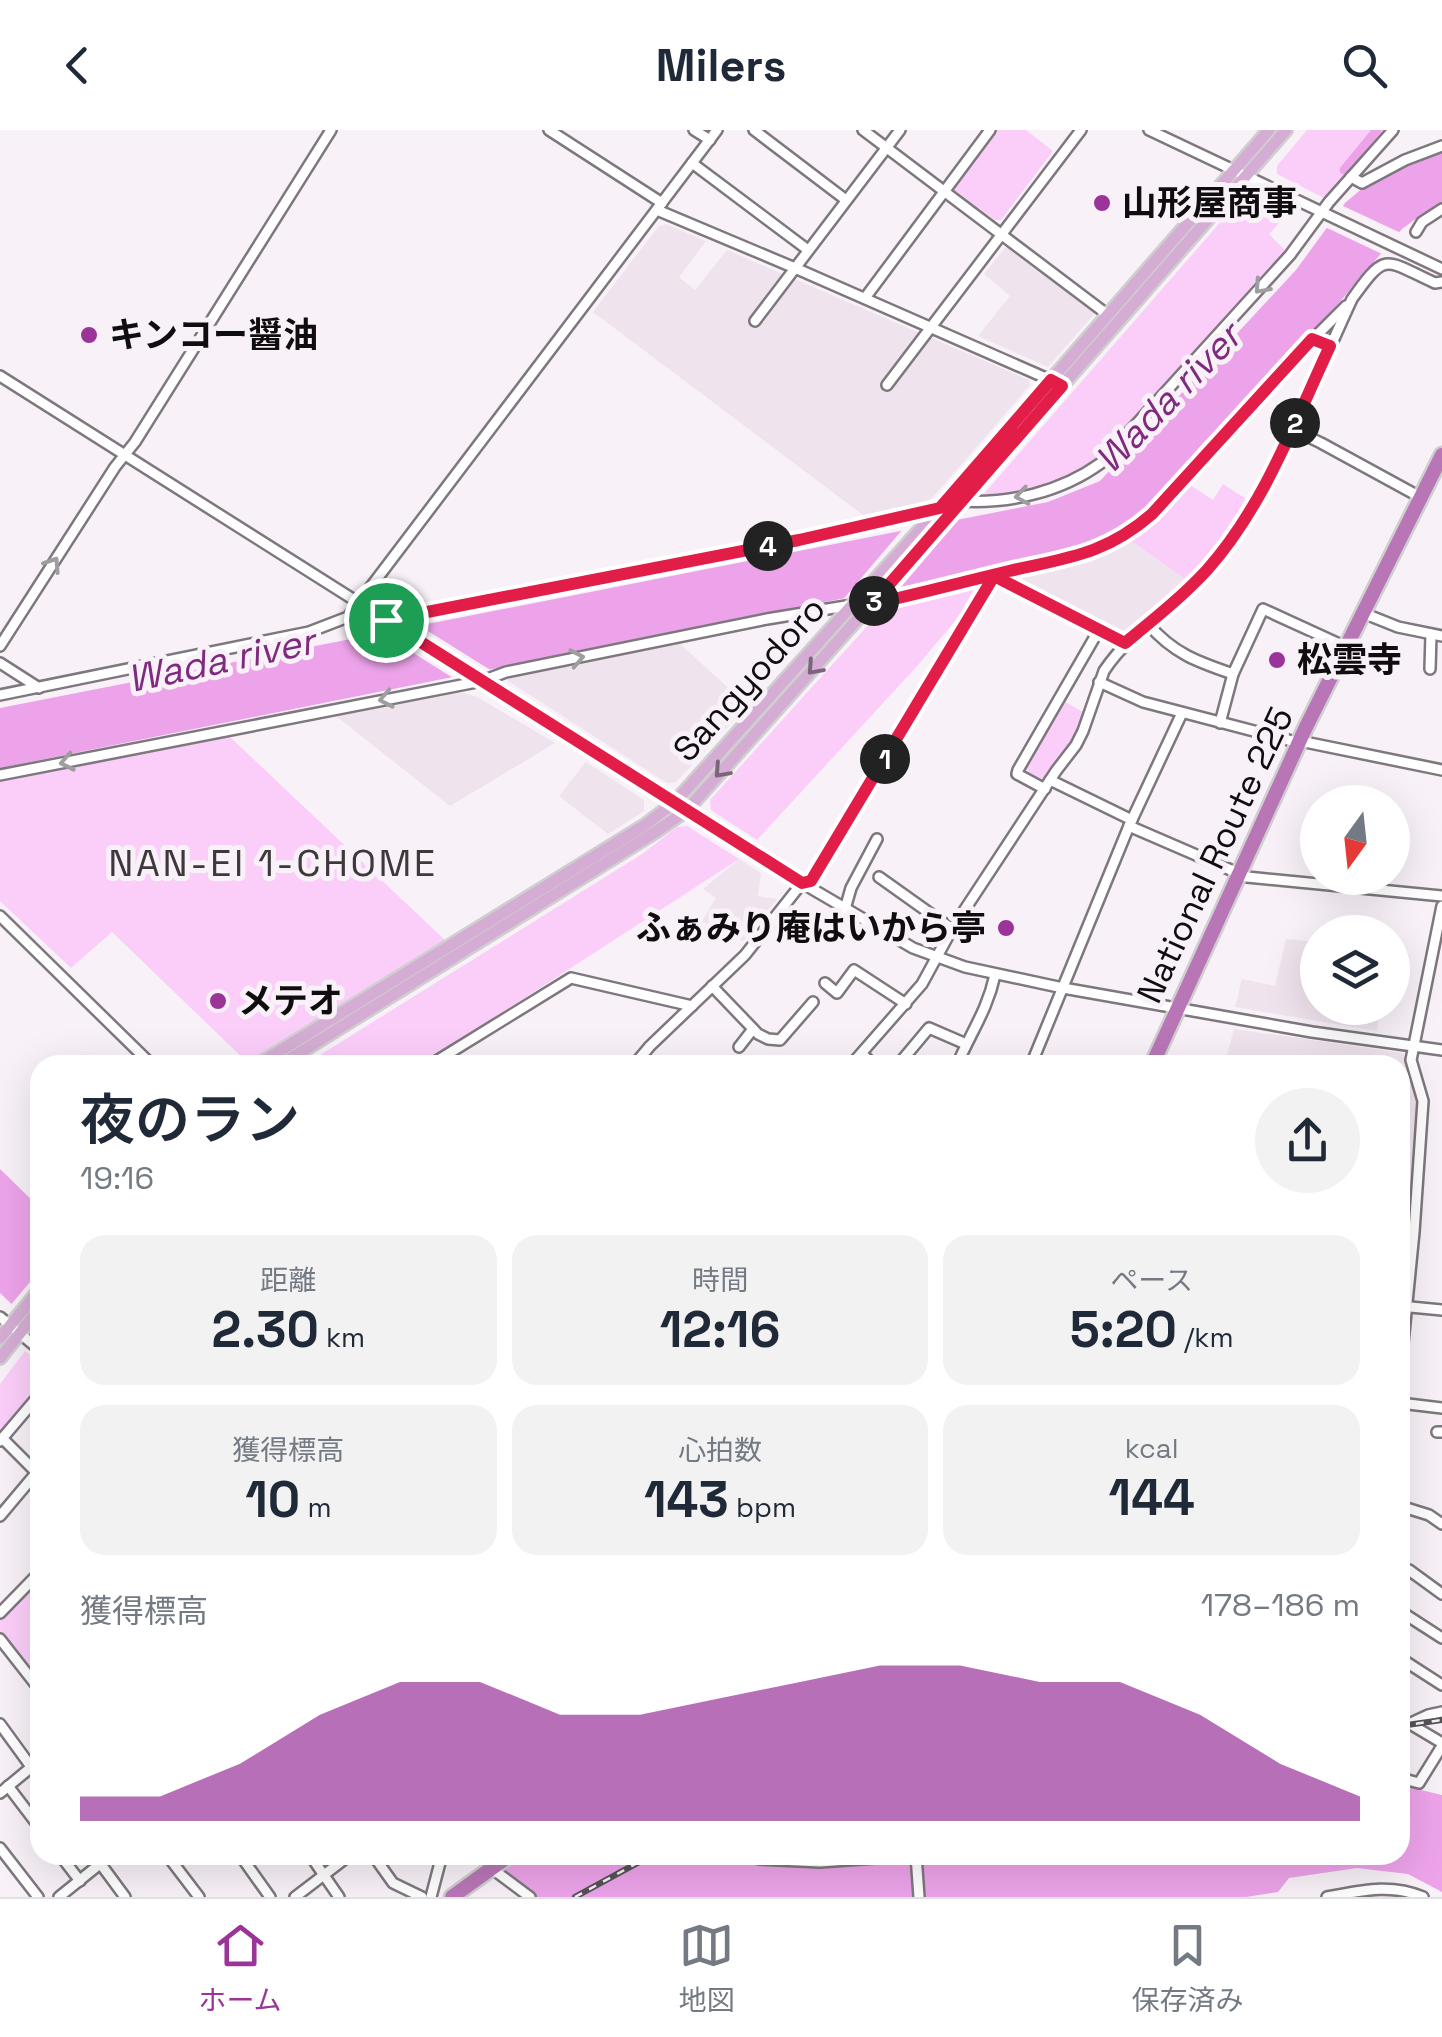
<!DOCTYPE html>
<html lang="ja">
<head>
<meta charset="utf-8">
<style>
  body { margin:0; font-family:"Space Grotesk","Noto Sans JP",sans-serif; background:#f2f2f3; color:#1f2937; height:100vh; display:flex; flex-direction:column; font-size:38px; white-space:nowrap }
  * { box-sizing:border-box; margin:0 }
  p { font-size:32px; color:#747a83 }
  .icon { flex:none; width:55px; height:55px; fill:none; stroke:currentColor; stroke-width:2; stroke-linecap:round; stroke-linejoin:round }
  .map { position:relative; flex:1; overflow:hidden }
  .panel { position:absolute; left:30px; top:925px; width:1380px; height:810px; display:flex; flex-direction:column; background:#fff; border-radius:30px; box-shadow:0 10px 40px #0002 }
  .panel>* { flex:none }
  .needle { width:65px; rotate:195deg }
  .tools { position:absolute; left:1300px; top:655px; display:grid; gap:20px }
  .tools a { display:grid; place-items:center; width:110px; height:110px; border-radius:50%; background:#fff; box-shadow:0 10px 40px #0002; font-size:50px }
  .pin { position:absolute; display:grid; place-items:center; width:85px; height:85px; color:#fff; margin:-42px; border:5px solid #fff; border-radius:50%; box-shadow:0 2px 10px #0007 }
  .km { position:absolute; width:50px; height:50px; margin:-25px; border-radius:50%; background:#222; color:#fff; font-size:28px; line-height:50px; text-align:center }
  .round { display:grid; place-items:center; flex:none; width:105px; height:105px; border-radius:52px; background:#f2f2f3 }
  .head { display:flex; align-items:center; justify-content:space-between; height:170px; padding:0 50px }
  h1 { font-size:55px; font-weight:600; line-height:75px }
  .stats { display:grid; grid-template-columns:repeat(3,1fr); gap:15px; height:170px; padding:10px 50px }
  .stats div { display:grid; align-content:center; border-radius:25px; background:#f2f2f3; text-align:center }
  .stats b { font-size:50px; font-weight:600 }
  .stats small { font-size:28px; font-weight:400 }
  .stats p { font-size:28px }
  .chart { height:280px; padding:20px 50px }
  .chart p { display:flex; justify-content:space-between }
  .chart svg { width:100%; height:180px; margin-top:10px; fill:#9a3499; opacity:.7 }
  header { display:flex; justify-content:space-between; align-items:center; height:130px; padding:0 50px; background:#fff; font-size:45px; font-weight:600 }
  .tab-bar { display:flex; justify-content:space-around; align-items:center; height:140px; border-top:2px solid #e0e1e3; background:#fff; font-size:28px; color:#747a83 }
  .tab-bar a { display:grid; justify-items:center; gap:5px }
  .tab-bar .selected { color:#9a3499 }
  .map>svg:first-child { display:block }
</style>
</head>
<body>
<header><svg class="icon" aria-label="back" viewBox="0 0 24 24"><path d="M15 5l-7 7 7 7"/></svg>Milers<svg class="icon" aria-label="search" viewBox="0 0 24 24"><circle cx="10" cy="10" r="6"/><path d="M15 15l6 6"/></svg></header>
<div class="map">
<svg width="1442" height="1767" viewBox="0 0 1442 1767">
  <rect width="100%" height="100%" fill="#f8f1f8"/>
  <g fill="#efe3ee">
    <polygon points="666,94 706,111 679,147 695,160 727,120 1029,250 1030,255 934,366 917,379 871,391 593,182 658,97"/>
    <polygon points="1007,116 1095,183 1048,237 978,206 1010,166 984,144"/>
    <polygon points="1128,409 1188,451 1124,503 1011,447 1011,444 1083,429"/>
    <polygon points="677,511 748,576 676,652 667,653 505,549 506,546"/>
    <polygon points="464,563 477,567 555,613 450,676 332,583 443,564"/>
    <polygon points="586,632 644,670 644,681 608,704 559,666"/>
    <polygon points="739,729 761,743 758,766 777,769 743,811 703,803 708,795 702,791 716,768 703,759"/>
    <polygon points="1286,809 1317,812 1318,878 1380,878 1377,901 1235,877 1242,849 1275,856"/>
    <polygon points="1234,899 1403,923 1418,970 1410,1098 1400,1099 1400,935 1224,935"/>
  </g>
  <g fill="#fbcef9">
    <polygon points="993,0 1026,0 1053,21 1001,90 995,90 950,57"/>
    <polygon points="1307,0 1388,0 1326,69 1277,44 1277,36"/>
    <polygon points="1253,63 1291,80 1269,104 1288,123 1099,331 1048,359 989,368 983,365 1244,65"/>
    <polygon points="1187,353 1213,370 1223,354 1251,372 1209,429 1188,451 1128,409 1166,375"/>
    <polygon points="981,455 983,457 969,481 965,479 918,535 757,710 711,680 710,670 880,482 888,477"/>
    <path d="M1064,571L1086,584L1074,613L1045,649C1037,648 1030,643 1024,638L1023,634Z"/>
    <polygon points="229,606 446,811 257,935 250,935 112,802 71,838 0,771 0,652"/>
    <polygon points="687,696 739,729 421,935 304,935 642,724 677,697"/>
    <polygon points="25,1221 40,1232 40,1258 0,1305 0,1254"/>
    <polygon points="40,1449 40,1552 0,1505 0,1489"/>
  </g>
  <g fill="#eda3ea">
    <polygon points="1442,20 1442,73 1421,85 1402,99 1332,181 1166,363 1134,391 1109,407 1069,423 0,638 0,578 1048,372 1100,351 1296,140 1345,73 1365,56 1394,40"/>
    <polygon points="0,1039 40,1078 40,1201 0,1163"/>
    <polygon points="1400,1655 1442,1665 1442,1762 1408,1744 1357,1738 1289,1748 1278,1762 1246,1767 535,1767 517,1756 485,1725 675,1725 800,1737 997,1725 1400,1725"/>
  </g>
  <g fill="#f8f1f8">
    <polygon points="1341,75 1401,103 1382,124 1323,96"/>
    <polygon points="965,382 896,463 840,473 908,393"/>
    <polygon points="415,493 492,541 453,548 377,500"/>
    <polygon points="40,1140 40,1195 34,1202 9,1177"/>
  </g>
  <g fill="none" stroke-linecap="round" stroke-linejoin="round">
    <polyline stroke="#eda3ea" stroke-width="9" points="1344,40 1377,0"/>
    <defs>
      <g id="minor">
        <polyline points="549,0 662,73"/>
        <polyline points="694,0 710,10"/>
        <polyline points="754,0 846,70"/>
        <polyline points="863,0 1108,185"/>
        <polyline points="1149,0 1442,139"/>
        <polyline points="692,33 808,120"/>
        <polyline points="1351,47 1362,53 1405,30 1442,16"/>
        <polyline points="657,80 795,138 1055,252"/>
        <polyline points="1416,102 1422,92 1442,79"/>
        <polyline points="865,168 990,0"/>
        <polyline points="755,191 900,0"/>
        <polyline points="0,246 802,753 913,818 965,837 1063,858 1312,902 1442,920"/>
        <polyline points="887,255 1081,0"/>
        <polyline points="1292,299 1321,313 1420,367"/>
        <path d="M960,371C1010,374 1061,362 1101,333L1290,125L1329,72L1393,0"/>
        <polyline points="994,445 1125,513"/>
        <path d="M871,474C917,464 962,453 1007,442C1077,425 1110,425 1165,371L1313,209L1346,176"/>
        <polyline points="1363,483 1398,497 1442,506"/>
        <polyline points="387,491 799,410 937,379"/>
        <path d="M1148,494C1174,524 1198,532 1233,544"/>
        <polyline points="0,516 115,337 135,312 331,0"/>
        <polyline points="0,533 39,558"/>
        <polyline points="1430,539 1431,504"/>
        <polyline points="1099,552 1143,572 1292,611 1300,611 1442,640"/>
        <polyline points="0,565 309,502 348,487 717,0"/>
        <polyline points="1220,593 1233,544 1263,479 1346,517"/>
        <polyline points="0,645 482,551 506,542 767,489 852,475"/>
        <polyline points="1050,650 1132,690"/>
        <polyline points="1045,659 1017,644 1018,640 1100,498"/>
        <polyline points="1129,696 1247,747 1442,766"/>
        <polyline points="879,747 952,799"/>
        <polyline points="845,779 851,758 877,709"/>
        <polyline points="0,786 152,935"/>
        <polyline points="825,853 837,863 854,840 906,874"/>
        <polyline points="712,856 758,904 768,909 780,910 813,872"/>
        <polyline points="739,917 753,899"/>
        <polyline points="862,924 874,935"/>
        <polyline points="430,935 571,848 692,876"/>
        <polyline points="634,935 650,916 745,825 802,753 811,751 994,445"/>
        <path d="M851,935L922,854L952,799L1056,641L1076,615L1083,601L1104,541C1134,496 1184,470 1217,427C1277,350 1311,257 1352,169C1387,120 1384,130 1435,153L1442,152"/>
        <polyline points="898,935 929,898 966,914"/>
        <path d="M957,935C971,902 987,881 995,845"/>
        <polyline points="1031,935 1129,696 1182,583"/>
        <polyline points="1400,1176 1442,1180"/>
        <polyline points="0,1187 40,1220"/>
        <polyline points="1400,1243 1414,1102 1423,971 1411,930 1442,776"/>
        <polyline points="1400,1273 1442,1278"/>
        <polyline points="1437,1302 1442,1302"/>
        <polyline points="2,1308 39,1345"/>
        <polyline points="0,1311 40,1264"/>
        <polyline points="1400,1376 1429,1385 1442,1394"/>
        <polyline points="0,1386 37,1342"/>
        <polyline points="1400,1453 1409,1440 1442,1464"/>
        <polyline points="1400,1481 1442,1508"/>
        <polyline points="0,1483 40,1442"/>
        <polyline points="0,1509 40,1560"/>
        <polyline points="1400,1528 1442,1555"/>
        <polyline points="1400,1588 1442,1613"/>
        <polyline points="0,1594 40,1649"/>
        <polyline points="1400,1598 1428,1585 1442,1582"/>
        <polyline points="1400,1648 1419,1653 1442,1616"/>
        <polyline points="8,1656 40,1698"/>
        <polyline points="0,1663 40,1630"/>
        <polyline points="0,1718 38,1767"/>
        <polyline points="60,1725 80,1751"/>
        <polyline points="94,1725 125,1767"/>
        <polyline points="167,1725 199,1767"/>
        <polyline points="240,1725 270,1767"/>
        <polyline points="310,1725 339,1767"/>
        <polyline points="373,1725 393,1753 422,1767"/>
        <polyline points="759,1725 759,1729 820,1732 918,1725"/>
        <polyline points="916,1725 919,1767"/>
        <polyline points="491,1738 530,1767"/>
        <polyline points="59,1767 111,1725"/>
        <polyline points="295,1767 350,1725"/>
        <polyline points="431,1767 442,1725"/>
        <path d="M1327,1767C1360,1761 1390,1753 1423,1767"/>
      </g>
      <g id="major">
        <polyline points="257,935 645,695 675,672 935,383 1269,0"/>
        <polyline points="280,935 657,701 687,680 871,474 1286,0"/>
        <polyline points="0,1208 40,1159"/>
        <polyline points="0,1228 40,1178"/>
      </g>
      <g id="highway">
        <polyline points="1152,935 1305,599 1442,325"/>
        <polyline points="452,1767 510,1725"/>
      </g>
    </defs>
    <use href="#minor" stroke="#7e787e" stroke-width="14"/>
    <use href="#major" stroke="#cfcfcf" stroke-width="16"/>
    <use href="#highway" stroke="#cfcfcf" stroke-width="19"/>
    <use href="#minor" stroke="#fff" stroke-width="9"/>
    <use href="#major" stroke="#d5add4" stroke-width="11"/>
    <use href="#highway" stroke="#b976b7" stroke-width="14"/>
    <defs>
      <g id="rail">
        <polyline points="1400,1596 1442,1590"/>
        <polyline points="575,1767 652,1725"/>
      </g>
    </defs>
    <use href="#rail" stroke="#565256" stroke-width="6"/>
    <use href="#rail" stroke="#f8f1f8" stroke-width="2.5" stroke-dasharray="8" stroke-linecap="butt"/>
  </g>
  <defs><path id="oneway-chevron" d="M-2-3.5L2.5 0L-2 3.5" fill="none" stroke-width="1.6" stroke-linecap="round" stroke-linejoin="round" transform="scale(2.5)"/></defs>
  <g stroke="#9f9e9f">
    <use href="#oneway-chevron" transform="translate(1261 157) rotate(132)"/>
    <use href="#oneway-chevron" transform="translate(1022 366) rotate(171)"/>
    <use href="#oneway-chevron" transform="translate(53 434) rotate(-57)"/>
    <use href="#oneway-chevron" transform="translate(577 528) rotate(-11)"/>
    <use href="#oneway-chevron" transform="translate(386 569) rotate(169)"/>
    <use href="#oneway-chevron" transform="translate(67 632) rotate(169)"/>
  </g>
  <g stroke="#7c657b">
    <use href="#oneway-chevron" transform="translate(814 538) rotate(132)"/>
    <use href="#oneway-chevron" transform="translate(721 641) rotate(132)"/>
  </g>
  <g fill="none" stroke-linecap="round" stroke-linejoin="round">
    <defs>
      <path id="route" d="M386,490L802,753L811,751L994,446L1125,513C1153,490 1182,467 1207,440C1264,376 1294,293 1330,216L1312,209L1152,384C1105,425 1066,428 1009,441C963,452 918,464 872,474L1062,256L1051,250L940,378L799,410L386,490"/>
    </defs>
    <use href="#route" stroke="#fff" stroke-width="20"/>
    <use href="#route" stroke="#e11d48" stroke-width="12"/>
  </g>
  <g fill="#9a3499" stroke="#f8f1f8" stroke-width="4">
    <circle cx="1102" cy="73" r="10"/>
    <circle cx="89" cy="205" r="10"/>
    <circle cx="1277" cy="530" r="10"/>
    <circle cx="1006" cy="798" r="10"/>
    <circle cx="218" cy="871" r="10"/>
  </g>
  <g text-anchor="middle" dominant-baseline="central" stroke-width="10" stroke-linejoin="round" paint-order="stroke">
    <g font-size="35" font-weight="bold" fill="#0f0d0f" stroke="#f8f1f8" text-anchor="start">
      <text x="1122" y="73">山形屋商事</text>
      <text x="109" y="205">キンコー醤油</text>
      <text x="1297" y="530">松雲寺</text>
      <text x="986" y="798" text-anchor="end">ふぁみり庵はいから亭</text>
      <text x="238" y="871">メテオ</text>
    </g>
    <g font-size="35" fill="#0f0d0f" stroke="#f8f1f8">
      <text transform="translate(749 549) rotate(-48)">Sangyodoro</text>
      <text transform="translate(1215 725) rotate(-65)">National Route 225</text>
    </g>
    <g font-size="38" font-style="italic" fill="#7f2a7f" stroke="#f8f1f8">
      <text transform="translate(1168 268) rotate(-46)">Wada river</text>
      <text transform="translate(221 530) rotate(-12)">Wada river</text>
    </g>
    <g font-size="38" letter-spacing="2.5" fill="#3e383d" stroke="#f8f1f8">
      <text x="273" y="733">NAN-EI 1-CHOME</text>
    </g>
  </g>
</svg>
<div class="tools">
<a><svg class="needle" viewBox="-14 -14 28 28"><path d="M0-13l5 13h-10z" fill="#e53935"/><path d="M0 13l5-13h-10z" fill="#747a83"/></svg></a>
<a><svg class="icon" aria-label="layers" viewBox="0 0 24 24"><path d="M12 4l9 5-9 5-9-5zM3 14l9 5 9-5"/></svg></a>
</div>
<div class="pin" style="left:386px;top:490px;background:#1e9e55"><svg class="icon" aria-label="arrive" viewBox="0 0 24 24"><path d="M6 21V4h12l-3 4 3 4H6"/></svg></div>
<b class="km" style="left:885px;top:629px">1</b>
<b class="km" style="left:1295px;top:293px">2</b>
<b class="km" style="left:874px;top:471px">3</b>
<b class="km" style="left:768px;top:416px">4</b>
<section class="panel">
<div class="head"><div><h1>夜のラン</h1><p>19:16</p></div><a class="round"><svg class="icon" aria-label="share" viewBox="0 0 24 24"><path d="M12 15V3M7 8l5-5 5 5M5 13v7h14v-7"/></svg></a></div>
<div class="stats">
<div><p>距離</p><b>2.30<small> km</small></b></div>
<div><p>時間</p><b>12:16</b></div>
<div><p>ペース</p><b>5:20<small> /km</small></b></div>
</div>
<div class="stats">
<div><p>獲得標高</p><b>10<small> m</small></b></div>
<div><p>心拍数</p><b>143<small> bpm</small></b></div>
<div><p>kcal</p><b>144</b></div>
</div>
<div class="chart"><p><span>獲得標高</span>178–186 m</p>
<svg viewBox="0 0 160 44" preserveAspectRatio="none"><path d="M0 44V38L10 38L20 30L30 18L40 10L50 10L60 18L70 18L80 14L90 10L100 6L110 6L120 10L130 10L140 18L150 30L160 38V44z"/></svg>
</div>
</section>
</div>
<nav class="tab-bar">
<a class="selected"><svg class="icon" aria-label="home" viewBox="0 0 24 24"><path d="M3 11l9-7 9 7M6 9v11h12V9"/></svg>ホーム</a>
<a><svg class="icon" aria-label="map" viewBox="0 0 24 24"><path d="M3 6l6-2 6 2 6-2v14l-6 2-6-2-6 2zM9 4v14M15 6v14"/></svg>地図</a>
<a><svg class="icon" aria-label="saved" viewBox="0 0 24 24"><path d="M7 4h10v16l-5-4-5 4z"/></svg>保存済み</a>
</nav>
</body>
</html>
